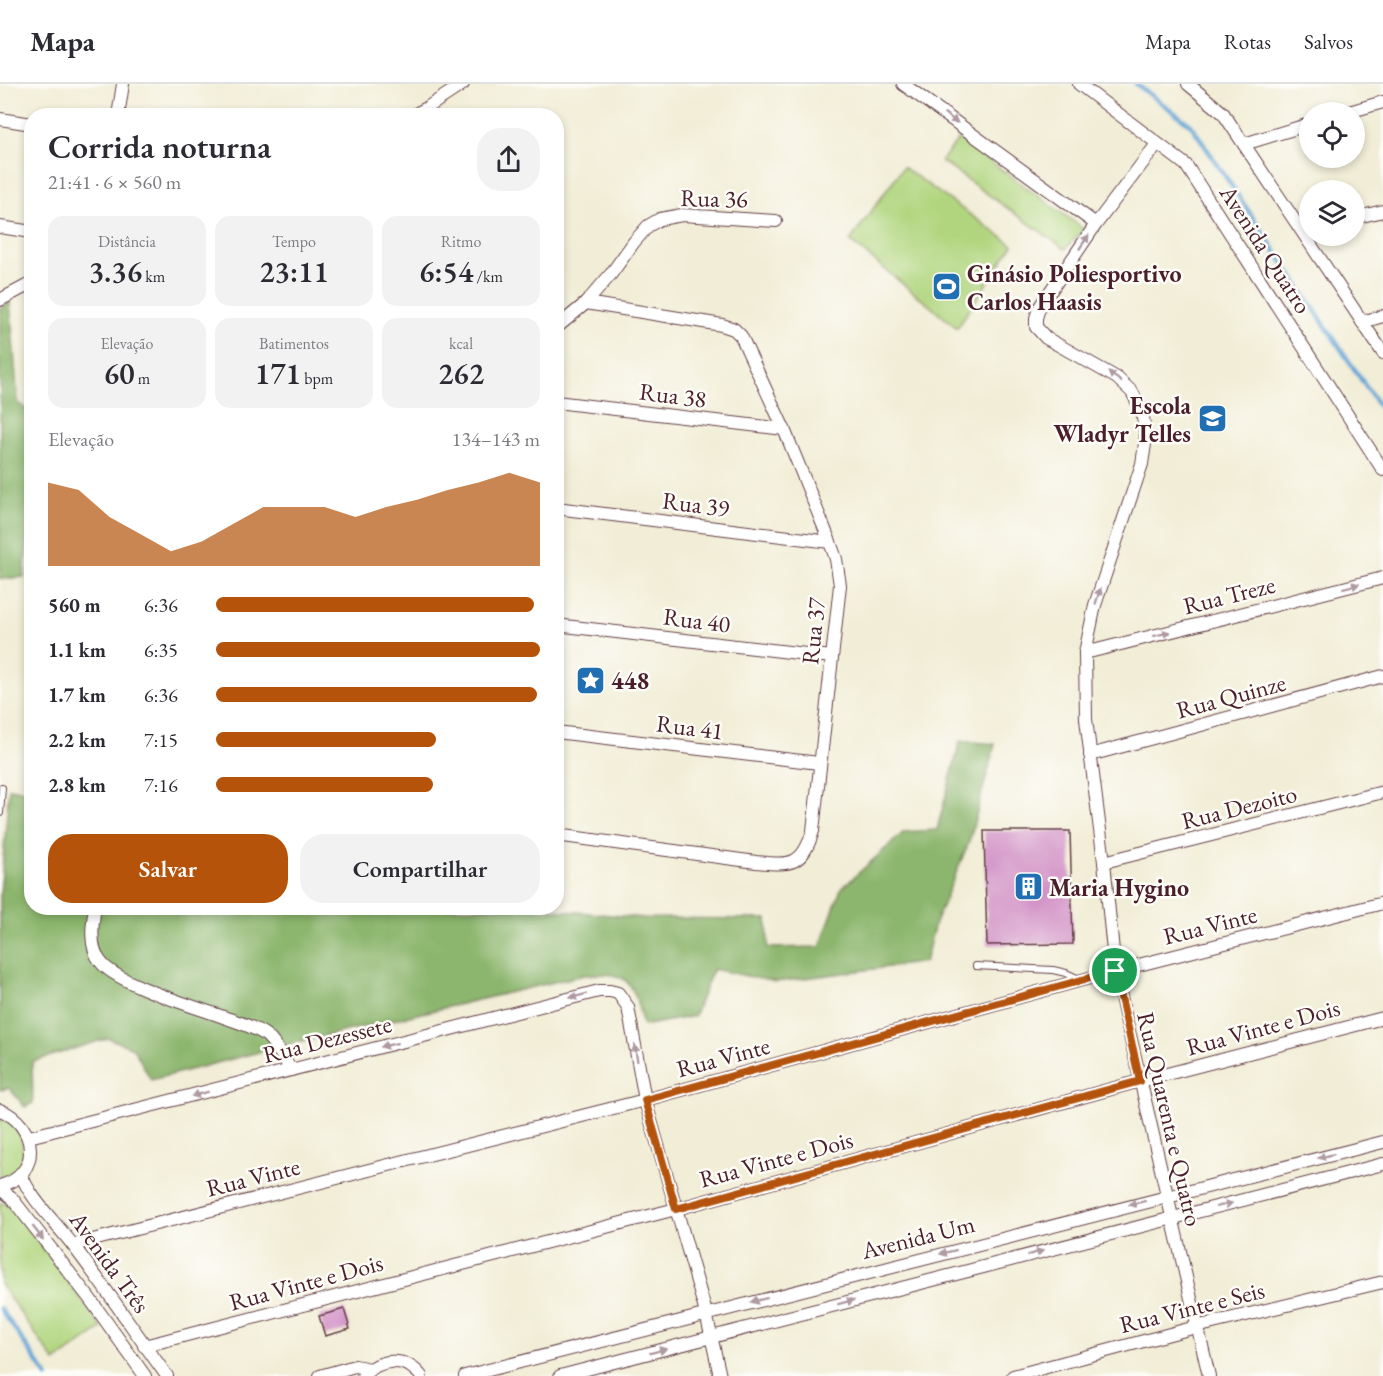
<!DOCTYPE html>
<html lang="pt">
<head>
<meta charset="utf-8">
<style>
  body { margin:0; font-family:"EB Garamond",serif; background:#f2f2f3; color:#2b2b33; height:100vh; display:flex; flex-direction:column; font-size:22px; white-space:nowrap }
  * { box-sizing:border-box; margin:0 }
  p { font-size:20px; color:#7c7c81 }
  .icon { flex:none; width:33px; height:33px; fill:none; stroke:currentColor; stroke-width:2; stroke-linecap:round; stroke-linejoin:round }
  .map { position:relative; flex:1; overflow:hidden }
  .details { position:absolute; left:24px; top:24px; width:540px; height:807px; display:flex; flex-direction:column; background:#fff; border-radius:24px; box-shadow:0 3px 9px #0003 }
  .details>* { flex:none }
  .fabs { position:absolute; left:1299px; top:18px; display:grid; gap:12px }
  .fabs a { display:grid; place-items:center; width:66px; height:66px; border-radius:50%; background:#fff; box-shadow:0 3px 9px #0003; font-size:30px }
  .pin { position:absolute; display:grid; place-items:center; width:51px; height:51px; color:#fff; margin:-26px; border:3px solid #fff; border-radius:50%; box-shadow:0 2px 6px #0007 }
  .round { display:grid; place-items:center; flex:none; width:63px; height:63px; border-radius:24px; background:#f2f2f3 }
  .headline { display:flex; align-items:center; justify-content:space-between; height:102px; padding:0 24px }
  h1 { font-size:33px; font-weight:600; line-height:45px }
  .metrics { display:grid; grid-template-columns:repeat(3,1fr); gap:9px; height:102px; padding:6px 24px }
  .metrics div { display:grid; align-content:center; border-radius:15px; background:#f2f2f3; text-align:center }
  .metrics b { font-size:30px; font-weight:600 }
  .metrics small { font-size:16px; font-weight:400 }
  .metrics p { font-size:16px }
  .chart { height:168px; padding:12px 24px }
  .chart p { display:flex; justify-content:space-between }
  .chart svg { width:100%; height:108px; margin-top:6px; fill:#b45309; opacity:.7 }
  .button { display:flex; gap:12px; margin-top:auto; padding:12px 24px }
  .button a { flex:1; height:69px; border-radius:24px; background:#b45309; color:#fff; font-size:24px; font-weight:600; line-height:69px; text-align:center }
  .button a+a { background:#f2f2f3; color:#2b2b33 }
  ul { padding:0 24px; list-style:none; font-size:20px }
  li { display:grid; grid-template-columns:96px 72px 1fr; align-items:center; height:45px }
  li i { height:15px; border-radius:8px; background:#b45309 }
  header { display:flex; align-items:center; gap:36px; box-sizing:border-box; height:84px; padding:0 30px; background:#fff; border-bottom:2px solid #e1e1e2 }
  header strong { font-size:28px }
  nav { display:flex; gap:33px; margin-inline-start:auto; font-size:21px }
  .map>svg:first-child { display:block }
</style>
</head>
<body>
<header>
<strong>Mapa</strong>
<nav><a>Mapa</a><a>Rotas</a><a>Salvos</a></nav>
</header>
<div class="map">
<svg width="1383" height="1292" viewBox="0 0 1383 1292">
  <rect width="100%" height="100%" fill="#fdfcf7"/>
  <filter id="ink" filterUnits="userSpaceOnUse"><feTurbulence type="fractalNoise" baseFrequency=".0167" numOctaves="2"/><feDisplacementMap in="SourceGraphic" scale="12" xChannelSelector="R" yChannelSelector="G"/><feConvolveMatrix kernelMatrix="1 2 1 2 8 2 1 2 1" color-interpolation-filters="sRGB"/></filter>
  <filter id="wash" filterUnits="userSpaceOnUse"><feTurbulence type="fractalNoise" baseFrequency=".008" numOctaves="4" result="noise"/><feDisplacementMap in="SourceGraphic" scale="24" xChannelSelector="R" yChannelSelector="G"/><feGaussianBlur stdDeviation="1.35" result="paint"/><feColorMatrix in="noise" values="0 0 0 0 0 0 0 0 0 0 0 0 0 0 0 0 0 1.4 0 .05"/><feComposite in="paint" operator="in"/></filter>
  <g filter="url(#wash)">
    <rect width="100%" height="100%" fill="#f1edd6"/>
    <g fill="#b0d57e" stroke="#7d7a54" stroke-width="1.5">
      <polygon points="959,55 1084,145 1065,165 941,77"/>
      <polygon points="903,83 1013,161 957,244 850,157"/>
      <path d="M0,1035C30,1043 32,1086 0,1094Z"/>
      <polygon points="0,1119 11,1120 102,1244 55,1278 0,1200"/>
    </g>
    <g fill="#8cb66d" stroke="#6b6a4c" stroke-width="1.5">
      <polygon points="10,218 18,318 31,329 32,447 28,448 24,493 0,495 0,224"/>
      <path d="M960,657L995,660L969,758L935,839L925,878L776,898L713,885L694,932L643,942C633,900 632,886 584,891L286,961L151,996L133,964L108,954L32,978L33,1019L25,1023L9,1004L0,1006V813L9,704L31,708L32,824H530L645,834L767,835L768,864L820,863L841,805L904,748L937,746Z"/>
    </g>
    <g fill="none" stroke-linecap="round" stroke-linejoin="round">
      <g stroke="#62a4d6" stroke-width="4.5">
        <polyline points="1136,0 1191,41 1383,328"/>
        <polyline points="0,1224 47,1292"/>
      </g>
    </g>
    <g id="blocks">
      <g fill="#d394c8">
        <polygon points="984,747 1070,747 1073,860 987,861"/>
        <polygon points="344,1225 350,1245 325,1252 319,1232"/>
      </g>
    </g>
  </g>
  <g filter="url(#ink)">
    <use href="#blocks" fill-opacity="0" stroke="#633e45" stroke-width="1.5"/>
    <g fill="none" stroke-linecap="round" stroke-linejoin="round">
      <defs>
        <g id="service">
          <polyline points="0,729 2,704"/>
          <polyline points="976,882 1053,886 1066,889 1079,895"/>
        </g>
        <g id="minor">
          <polyline points="903,0 1096,140"/>
          <polyline points="1079,0 1186,81 1383,386"/>
          <polyline points="1188,0 1223,29 1383,269"/>
          <polyline points="1349,28 1383,18"/>
          <polyline points="118,32 123,0"/>
          <polyline points="412,32 425,25 463,0"/>
          <polyline points="0,35 32,40"/>
          <polyline points="1157,60 1096,140 1039,224 1036,234 1036,243 1046,254 1117,294 1132,308 1142,327 1146,353 1142,380 1095,521 1085,569 1086,635 1104,778 1115,887 1209,1292"/>
          <polyline points="1244,60 1310,40"/>
          <polyline points="1354,134 1383,127"/>
          <polyline points="0,143 32,148"/>
          <polyline points="0,216 32,199"/>
          <polyline points="1362,238 1383,232"/>
          <polyline points="556,244 586,219 611,190 634,158 648,142 660,135 682,131 776,137"/>
          <polyline points="556,318 784,345"/>
          <polyline points="556,424 830,458"/>
          <polyline points="556,541 832,573"/>
          <polyline points="1085,569 1383,494"/>
          <polyline points="556,648 819,679"/>
          <polyline points="1090,671 1383,592"/>
          <path d="M556,751L756,778C790,781 802,783 813,747L840,501L836,475L830,458L784,345L741,252L734,245L722,241L586,219"/>
          <polyline points="1104,778 1383,708"/>
          <path d="M95,824C92,840 89,863 100,877C115,900 200,924 229,935C241,939 257,944 267,952C277,962 284,975 291,986"/>
          <path d="M0,1026C37,1040 43,1091 0,1102"/>
          <polyline points="29,1053 599,907 610,907 618,909 628,923 645,1016 706,1229 720,1292"/>
          <path d="M21,1089C28,1113 57,1140 72,1160C105,1203 135,1248 167,1292"/>
          <polyline points="0,1105 11,1113 90,1215 145,1292"/>
          <polyline points="73,1161 645,1016 1115,887 1383,819"/>
          <polyline points="144,1262 676,1125 1140,997 1383,934"/>
          <polyline points="320,1292 355,1282 370,1285"/>
          <path d="M363,1292C380,1274 405,1272 421,1292"/>
          <polyline points="465,1292 1383,1058"/>
          <polyline points="560,1292 1383,1080"/>
          <polyline points="1013,1292 1196,1243 1383,1198"/>
        </g>
      </defs>
      <use href="#service" stroke="#633e45" stroke-width="8"/>
      <use href="#minor" stroke="#633e45" stroke-width="14"/>
      <use href="#service" stroke="#fff" stroke-width="6"/>
      <use href="#minor" stroke="#fff" stroke-width="12"/>
    </g>
    <defs><path id="oneway-solid" d="M-6-.8H1V-3.2L6.5 0L1 3.2V.8H-6Z" transform="scale(1.5)"/></defs>
    <g fill="#ae9aa0">
      <use href="#oneway-solid" transform="translate(951 34) rotate(36)"/>
      <use href="#oneway-solid" transform="translate(1084 158) rotate(-56)"/>
      <use href="#oneway-solid" transform="translate(1115 293) rotate(-144)"/>
      <use href="#oneway-solid" transform="translate(1351 502) rotate(-14)"/>
      <use href="#oneway-solid" transform="translate(1098 512) rotate(-72)"/>
      <use href="#oneway-solid" transform="translate(1162 550) rotate(-14)"/>
      <use href="#oneway-solid" transform="translate(578 912) rotate(166)"/>
      <use href="#oneway-solid" transform="translate(389 961) rotate(166)"/>
      <use href="#oneway-solid" transform="translate(636 969) rotate(-100)"/>
      <use href="#oneway-solid" transform="translate(200 1010) rotate(165)"/>
      <use href="#oneway-solid" transform="translate(1326 1072) rotate(166)"/>
      <use href="#oneway-solid" transform="translate(1137 1119) rotate(166)"/>
      <use href="#oneway-solid" transform="translate(1224 1121) rotate(-14)"/>
      <use href="#oneway-solid" transform="translate(38 1149) rotate(52)"/>
      <use href="#oneway-solid" transform="translate(948 1168) rotate(166)"/>
      <use href="#oneway-solid" transform="translate(1035 1169) rotate(-15)"/>
      <use href="#oneway-solid" transform="translate(759 1216) rotate(166)"/>
      <use href="#oneway-solid" transform="translate(846 1218) rotate(-15)"/>
      <use href="#oneway-solid" transform="translate(658 1267) rotate(-15)"/>
    </g>
  </g>
  <g fill="none" stroke-linecap="round" stroke-linejoin="round" filter="url(#ink)">
    <defs>
      <polygon id="route" points="1115,887 1140,997 676,1125 645,1016"/>
    </defs>
    <use href="#route" stroke="#fff" stroke-width="12"/>
    <use href="#route" stroke="#b45309" stroke-width="8"/>
  </g>
  <defs>
    <symbol id="stadium-square" viewBox="-11 -11 22 22"><rect x="-9" y="-9" width="18" height="18" rx="4" fill="#1f6fb2" stroke="#fdfcf7"/><path d="M0-5a6.5 5 0 1 0 0 10a6.5 5 0 1 0 0-10ZM-3.5-1.8h7v3.6h-7Z" fill="#fff"/></symbol>
    <symbol id="school-square" viewBox="-11 -11 22 22"><rect x="-9" y="-9" width="18" height="18" rx="4" fill="#1f6fb2" stroke="#fdfcf7"/><path d="M0-5L7-2L0 1L-7-2ZM-4 1L0 2.5L4 1V4Q0 6-4 4Z" fill="#fff"/></symbol>
    <symbol id="sight-square" viewBox="-11 -11 22 22"><rect x="-9" y="-9" width="18" height="18" rx="4" fill="#1f6fb2" stroke="#fdfcf7"/><path d="M0-6L1.8-2.2L6-1.7L2.9 1.2L3.7 5.4L0 3.3L-3.7 5.4L-2.9 1.2L-6-1.7L-1.8-2.2Z" fill="#fff"/></symbol>
    <symbol id="building-square" viewBox="-11 -11 22 22"><rect x="-9" y="-9" width="18" height="18" rx="4" fill="#1f6fb2" stroke="#fdfcf7"/><path d="M-4-6H4V6H1V3H-1V6H-4ZM-2.5-4.3h1.7v1.8h-1.7ZM.8-4.3h1.7v1.8H.8ZM-2.5-1h1.7V.8h-1.7ZM.8-1h1.7V.8H.8Z" fill="#fff"/></symbol>
  </defs>
  <g fill-rule="evenodd">
    <use href="#stadium-square" x="930" y="186" width="33" height="33"/>
    <use href="#school-square" x="1196" y="318" width="33" height="33"/>
    <use href="#sight-square" x="574" y="580" width="33" height="33"/>
    <use href="#building-square" x="1012" y="786" width="33" height="33"/>
  </g>
  <g text-anchor="middle" dominant-baseline="central" stroke-width="5" stroke-linejoin="round" paint-order="stroke">
    <g font-size="24" fill="#4a1f2b" stroke="#fdfcf7">
      <text transform="translate(714 114) rotate(1)">Rua 36</text>
      <text transform="translate(1266 165) rotate(57)">Avenida Quatro</text>
      <text transform="translate(673 311) rotate(7)">Rua 38</text>
      <text transform="translate(696 420) rotate(7)">Rua 39</text>
      <text transform="translate(1229 511) rotate(-14)">Rua Treze</text>
      <text transform="translate(697 536) rotate(7)">Rua 40</text>
      <text transform="translate(813 547) rotate(-84)">Rua 37</text>
      <text transform="translate(1231 612) rotate(-15)">Rua Quinze</text>
      <text transform="translate(690 643) rotate(7)">Rua 41</text>
      <text transform="translate(1239 723) rotate(-14)">Rua Dezoito</text>
      <text transform="translate(1210 841) rotate(-14)">Rua Vinte</text>
      <text transform="translate(1263 943) rotate(-15)">Rua Vinte e Dois</text>
      <text transform="translate(327 955) rotate(-14)">Rua Dezessete</text>
      <text transform="translate(723 973) rotate(-15)">Rua Vinte</text>
      <text transform="translate(1170 1035) rotate(77)">Rua Quarenta e Quatro</text>
      <text transform="translate(776 1075) rotate(-15)">Rua Vinte e Dois</text>
      <text transform="translate(253 1093) rotate(-14)">Rua Vinte</text>
      <text transform="translate(918 1153) rotate(-14)">Avenida Um</text>
      <text transform="translate(110 1178) rotate(54)">Avenida Três</text>
      <text transform="translate(306 1198) rotate(-15)">Rua Vinte e Dois</text>
      <text transform="translate(1192 1223) rotate(-14)">Rua Vinte e Seis</text>
    </g>
    <g font-size="24" font-weight="bold" fill="#4a1f2b" stroke="#fdfcf7" text-anchor="start">
      <text x="967" y="189">Ginásio Poliesportivo<tspan x="967" dy="28">Carlos Haasis</tspan></text>
      <text x="1191" y="321" text-anchor="end">Escola<tspan x="1191" dy="28">Wladyr Telles</tspan></text>
      <text x="611" y="596">448</text>
      <text x="1049" y="803">Maria Hygino</text>
    </g>
  </g>
</svg>
<div class="fabs">
<a><svg class="icon" aria-label="locate" viewBox="0 0 24 24"><circle cx="12" cy="12" r="6"/><path d="M12 2v4M12 18v4M2 12h4M18 12h4"/></svg></a>
<a><svg class="icon" aria-label="layers" viewBox="0 0 24 24"><path d="M12 4l9 5-9 5-9-5zM3 14l9 5 9-5"/></svg></a>
</div>
<div class="pin" style="left:1115px;top:887px;background:#1e9e55"><svg class="icon" aria-label="arrive" viewBox="0 0 24 24"><path d="M6 21V4h12l-3 4 3 4H6"/></svg></div>
<section class="details">
<div class="headline"><div><h1>Corrida noturna</h1><p>21:41 · 6 × 560 m</p></div><a class="round"><svg class="icon" aria-label="share" viewBox="0 0 24 24"><path d="M12 15V3M7 8l5-5 5 5M5 13v7h14v-7"/></svg></a></div>
<div class="metrics">
<div><p>Distância</p><b>3.36<small> km</small></b></div>
<div><p>Tempo</p><b>23:11</b></div>
<div><p>Ritmo</p><b>6:54<small> /km</small></b></div>
</div>
<div class="metrics">
<div><p>Elevação</p><b>60<small> m</small></b></div>
<div><p>Batimentos</p><b>171<small> bpm</small></b></div>
<div><p>kcal</p><b>262</b></div>
</div>
<div class="chart"><p><span>Elevação</span>134–143 m</p>
<svg viewBox="0 0 160 44" preserveAspectRatio="none"><path d="M0 44V10L10 13L20 24L30 31L40 38L50 34L60 27L70 20L80 20L90 20L100 24L110 20L120 17L130 13L140 10L150 6L160 10V44z"/></svg>
</div>
<ul>
<li><b>560 m</b>6:36<i style="width:98%"></i></li>
<li><b>1.1 km</b>6:35<i style="width:100%"></i></li>
<li><b>1.7 km</b>6:36<i style="width:99%"></i></li>
<li><b>2.2 km</b>7:15<i style="width:68%"></i></li>
<li><b>2.8 km</b>7:16<i style="width:67%"></i></li>
</ul>
<div class="button"><a>Salvar</a><a>Compartilhar</a></div>
</section>
</div>
</body>
</html>
